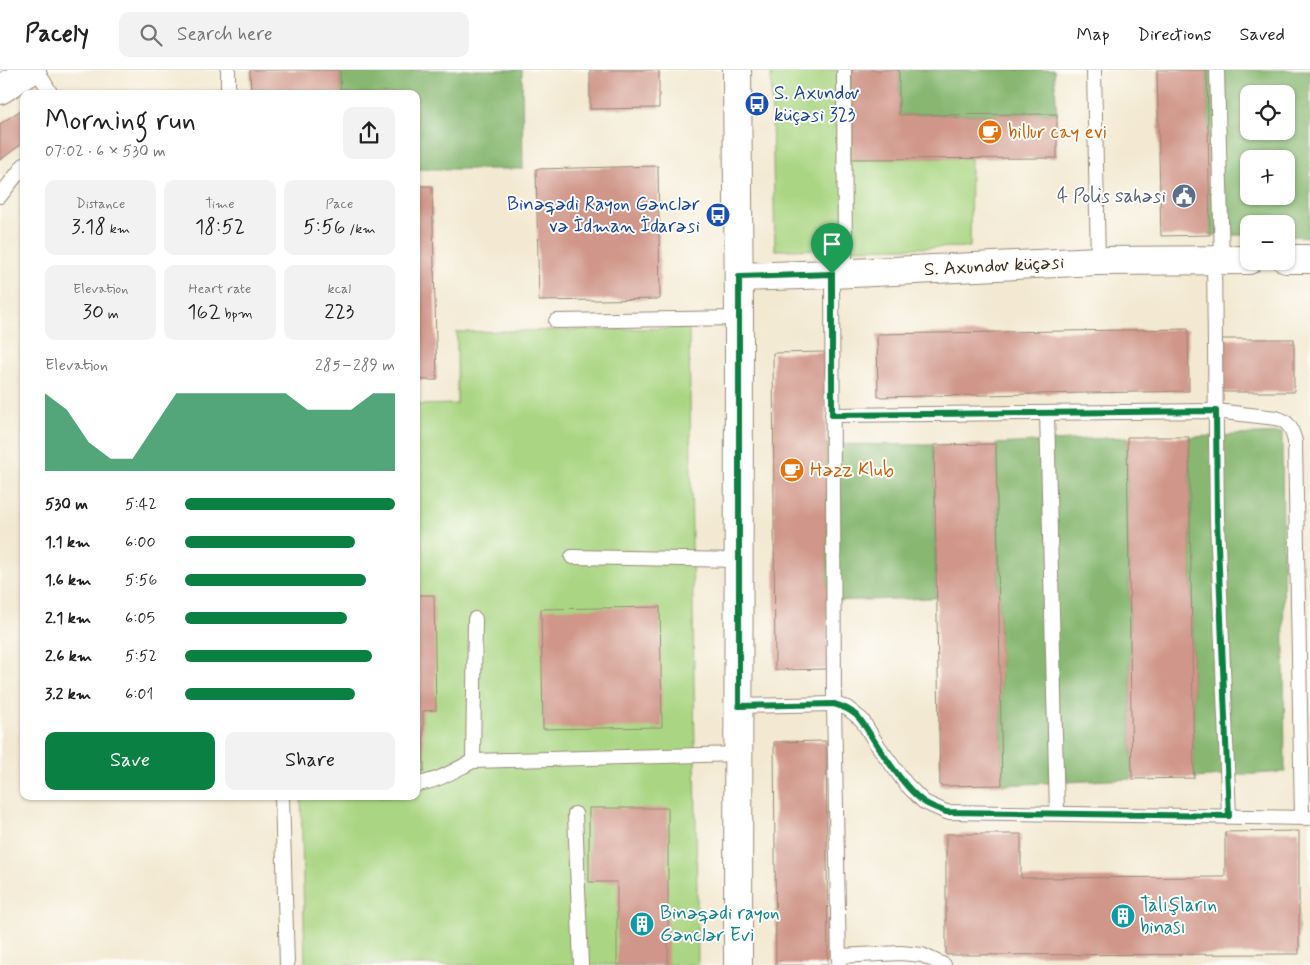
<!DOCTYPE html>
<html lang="en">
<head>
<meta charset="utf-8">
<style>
  body { margin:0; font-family:Mynerve,sans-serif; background:#f2f2f2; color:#222; height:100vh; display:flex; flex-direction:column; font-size:19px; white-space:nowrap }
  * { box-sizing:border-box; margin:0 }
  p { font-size:16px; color:#767676 }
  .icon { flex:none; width:28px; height:28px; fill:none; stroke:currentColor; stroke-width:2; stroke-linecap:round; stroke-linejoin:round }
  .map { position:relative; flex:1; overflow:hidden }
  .side { position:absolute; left:20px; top:20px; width:400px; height:710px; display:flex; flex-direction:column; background:#fff; border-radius:10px; box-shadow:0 1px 4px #0004 }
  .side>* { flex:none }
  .controls { position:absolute; left:1240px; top:15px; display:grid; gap:10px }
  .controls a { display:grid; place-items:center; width:55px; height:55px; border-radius:10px; background:#fff; box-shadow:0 1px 4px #0004; font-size:25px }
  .pin { position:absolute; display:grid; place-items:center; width:42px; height:42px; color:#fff; margin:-51px -21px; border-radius:50% 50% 50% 0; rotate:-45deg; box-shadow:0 0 5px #0007 }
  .pin .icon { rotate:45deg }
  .round { display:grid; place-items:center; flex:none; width:52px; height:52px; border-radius:10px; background:#f2f2f2 }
  .summary { display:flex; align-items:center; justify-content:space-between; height:85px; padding:0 25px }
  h1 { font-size:28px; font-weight:600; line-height:38px }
  .stats { display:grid; grid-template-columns:repeat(3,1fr); gap:8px; height:85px; padding:5px 25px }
  .stats div { display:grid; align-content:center; border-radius:10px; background:#f2f2f2; text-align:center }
  .stats b { font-size:21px; font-weight:600 }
  .stats small { font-size:14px; font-weight:400 }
  .stats p { font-size:14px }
  .chart { height:140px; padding:10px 25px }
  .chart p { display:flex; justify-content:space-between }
  .chart svg { width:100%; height:90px; margin-top:5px; fill:#0b8043; opacity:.7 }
  .cta { display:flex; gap:10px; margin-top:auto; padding:10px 25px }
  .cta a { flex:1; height:58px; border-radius:10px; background:#0b8043; color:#fff; font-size:20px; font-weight:600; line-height:58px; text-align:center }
  .cta a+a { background:#f2f2f2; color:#222 }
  ul { padding:0 25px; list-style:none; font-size:16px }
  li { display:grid; grid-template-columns:80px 60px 1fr; align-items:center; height:38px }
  li i { height:12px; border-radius:6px; background:#0b8043 }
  header { display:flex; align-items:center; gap:30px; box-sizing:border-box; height:70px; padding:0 25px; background:#fff; border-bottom:1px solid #e0e0e0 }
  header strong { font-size:24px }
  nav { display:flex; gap:28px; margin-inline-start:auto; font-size:18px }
  .search { width:350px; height:45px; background:#f2f2f2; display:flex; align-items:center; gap:12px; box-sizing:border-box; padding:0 18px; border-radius:10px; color:#767676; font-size:19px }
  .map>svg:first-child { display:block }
</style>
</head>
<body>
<header>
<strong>Pacely</strong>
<div class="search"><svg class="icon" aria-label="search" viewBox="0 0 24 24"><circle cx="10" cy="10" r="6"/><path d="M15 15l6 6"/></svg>Search here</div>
<nav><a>Map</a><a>Directions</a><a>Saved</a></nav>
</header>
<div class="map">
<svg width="1310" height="895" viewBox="0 0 1310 895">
  <rect width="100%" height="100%" fill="#fdfcf7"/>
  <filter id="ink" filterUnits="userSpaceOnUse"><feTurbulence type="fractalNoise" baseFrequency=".02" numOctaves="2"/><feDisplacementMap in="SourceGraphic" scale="10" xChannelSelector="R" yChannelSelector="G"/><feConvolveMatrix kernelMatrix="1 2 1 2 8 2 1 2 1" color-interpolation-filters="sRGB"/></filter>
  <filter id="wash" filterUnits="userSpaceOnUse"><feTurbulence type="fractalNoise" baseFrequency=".0096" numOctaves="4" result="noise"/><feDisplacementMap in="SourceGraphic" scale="20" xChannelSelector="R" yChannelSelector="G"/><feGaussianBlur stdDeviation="1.12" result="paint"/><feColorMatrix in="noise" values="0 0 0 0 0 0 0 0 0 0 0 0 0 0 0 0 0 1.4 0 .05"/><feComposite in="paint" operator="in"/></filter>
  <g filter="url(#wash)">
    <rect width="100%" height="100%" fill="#f3e9d2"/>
    <g fill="#aad683" stroke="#728050">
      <polygon points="771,0 852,0 853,89 971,88 970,177 775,180"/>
      <polygon points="689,258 698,895 305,895 301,726 416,726 416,335 457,334 457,262"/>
    </g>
    <g fill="#87b771" stroke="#617048" fill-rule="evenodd">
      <polygon points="340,0 522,0 523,99 416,99 416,24 341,24"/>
      <polygon points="899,0 1054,0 1057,44 899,45"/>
      <path d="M1207,0H1310V167L1286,166V154H1249V165H1210ZM1249,24H1286V61H1249ZM1249,89H1286V126H1249Z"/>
      <polygon points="1282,363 1285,702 1194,708 1189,367"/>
      <polygon points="1127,367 1132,709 1002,715 996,374"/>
      <polygon points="826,374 934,375 936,528 827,531"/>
    </g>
    <g id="blocks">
      <g fill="#d09689">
        <polygon points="250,0 340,0 341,24 251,24"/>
        <polygon points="590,0 659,0 659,38 590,39"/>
        <polygon points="852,0 899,0 899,45 1057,44 1057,88 852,89"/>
        <polygon points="1157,0 1207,0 1210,165 1161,166"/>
        <polygon points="24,38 24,72 0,90 0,54"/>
        <polygon points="658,96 660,229 539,231 536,99"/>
        <polygon points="416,116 432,116 437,310 416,310"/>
        <polygon points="1188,259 1189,321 878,327 877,264"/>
        <rect x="1221" y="269" width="73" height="53"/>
        <polygon points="825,282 828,599 775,600 773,283"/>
        <polygon points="1127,367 1189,367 1194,708 1132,709"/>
        <polygon points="996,374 1002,715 940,716 934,375"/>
        <polygon points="416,525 434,525 436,640 423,641 424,701 416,701"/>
        <polygon points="660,537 662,657 543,659 541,539"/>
        <polygon points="826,671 828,895 776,895 774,672"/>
        <polygon points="589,738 668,738 668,895 617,895 617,812 589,812"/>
        <polygon points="1299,761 1299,884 946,885 946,764 1021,764 1021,808 1225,807 1225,762"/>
      </g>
    </g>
  </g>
  <g filter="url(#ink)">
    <use href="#blocks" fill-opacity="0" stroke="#978a78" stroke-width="1"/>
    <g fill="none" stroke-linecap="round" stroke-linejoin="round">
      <defs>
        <g id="service">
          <polyline points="37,0 51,24"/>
          <polyline points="844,0 845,203"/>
          <polyline points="1094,0 1098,191"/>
          <polyline points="1217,0 1222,190"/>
          <polyline points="228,24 228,0"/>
          <polyline points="0,126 24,95"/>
          <polyline points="1214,190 1217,450 1229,746"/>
          <polyline points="832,204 834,634 839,895"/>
          <polyline points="556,251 739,248"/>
          <polyline points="1047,343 1057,743"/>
          <path d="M832,345L1216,341L1276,348C1290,352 1291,358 1295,371L1302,747"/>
          <polyline points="572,487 739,490"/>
          <polyline points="739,636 834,634 847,638 862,650 876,673 906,714 924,732 946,742 1310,748"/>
          <polyline points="473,691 475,549"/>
          <path d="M416,714C437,712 455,700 473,691L739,684"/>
          <polyline points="282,726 287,895"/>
          <polyline points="575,744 581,895"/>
          <polyline points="839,886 901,883 922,885 944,895"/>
        </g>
        <g id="minor">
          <polyline points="1286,189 1310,189"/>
          <polyline points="739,207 832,204 1098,191 1249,190"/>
        </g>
        <g id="tertiary">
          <polyline points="737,0 739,248 738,895"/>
          <polyline points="0,20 32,0"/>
        </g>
      </defs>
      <use href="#service" stroke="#978a78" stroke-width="16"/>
      <use href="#minor" stroke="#978a78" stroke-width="30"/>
      <use href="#tertiary" stroke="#978a78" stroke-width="30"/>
      <use href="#service" stroke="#fff" stroke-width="14"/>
      <use href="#minor" stroke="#fff" stroke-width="28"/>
      <use href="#tertiary" stroke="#fff" stroke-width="28"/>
    </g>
  </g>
  <g fill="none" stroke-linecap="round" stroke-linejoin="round" filter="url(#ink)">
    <defs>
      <path id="route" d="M832,204V345L1216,341L1217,450L1229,746L946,742C939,739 930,736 924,732C908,721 886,689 875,672C862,652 859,641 834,634L739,636V207Z"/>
    </defs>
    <use href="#route" stroke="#fff" stroke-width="10"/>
    <use href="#route" stroke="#0b8043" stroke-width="6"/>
  </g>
  <defs>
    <symbol id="bus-disc" viewBox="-11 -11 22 22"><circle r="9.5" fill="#1a4fb4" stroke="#fdfcf7"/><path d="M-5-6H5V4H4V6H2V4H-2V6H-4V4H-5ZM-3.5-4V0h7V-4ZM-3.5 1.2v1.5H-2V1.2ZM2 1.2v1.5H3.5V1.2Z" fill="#fff"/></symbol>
    <symbol id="cafe-disc" viewBox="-11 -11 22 22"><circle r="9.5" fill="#e8710a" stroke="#fdfcf7"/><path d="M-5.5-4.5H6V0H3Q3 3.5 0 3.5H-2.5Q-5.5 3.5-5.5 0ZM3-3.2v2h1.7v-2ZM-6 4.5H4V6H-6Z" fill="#fff"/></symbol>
    <symbol id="civic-disc" viewBox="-11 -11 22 22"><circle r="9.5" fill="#5c6f8a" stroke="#fdfcf7"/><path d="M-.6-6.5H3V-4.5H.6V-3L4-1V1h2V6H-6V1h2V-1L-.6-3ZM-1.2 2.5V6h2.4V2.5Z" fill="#fff"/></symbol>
    <symbol id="building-disc" viewBox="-11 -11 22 22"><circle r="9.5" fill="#0f9aa8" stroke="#fdfcf7"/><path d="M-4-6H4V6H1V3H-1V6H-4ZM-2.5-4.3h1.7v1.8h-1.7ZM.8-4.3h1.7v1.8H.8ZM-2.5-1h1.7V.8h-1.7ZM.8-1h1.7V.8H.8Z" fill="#fff"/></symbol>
  </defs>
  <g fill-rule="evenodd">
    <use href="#bus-disc" x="743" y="20" width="28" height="28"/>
    <use href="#cafe-disc" x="976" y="48" width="28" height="28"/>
    <use href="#civic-disc" x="1170" y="112" width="28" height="28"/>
    <use href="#bus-disc" x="704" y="131" width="28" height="28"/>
    <use href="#cafe-disc" x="778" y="386" width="28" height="28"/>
    <use href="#building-disc" x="1109" y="832" width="28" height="28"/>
    <use href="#building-disc" x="628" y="840" width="28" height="28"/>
  </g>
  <g text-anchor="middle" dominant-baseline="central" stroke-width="4" stroke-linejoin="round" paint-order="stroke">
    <g font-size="19" fill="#164399" stroke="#fdfcf7" text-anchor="start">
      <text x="774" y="23">S. Axundov<tspan x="774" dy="22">küçəsi 323</tspan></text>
      <text x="700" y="134" text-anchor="end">Binəqədi Rayon Gənclər<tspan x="700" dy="22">və İdman İdarəsi</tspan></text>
    </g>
    <g font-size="19" fill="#c56008" stroke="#fdfcf7" text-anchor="start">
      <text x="1008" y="62">billur cay evi</text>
      <text x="810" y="400">Həzz Klub</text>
    </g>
    <g font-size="19" fill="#4e5e75" stroke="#fdfcf7" text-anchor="end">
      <text x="1166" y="126">4 Polis sahəsi</text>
    </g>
    <g font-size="19" fill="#3b2a1e" stroke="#fdfcf7">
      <text transform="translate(994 196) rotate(-3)">S. Axundov küçəsi</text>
    </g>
    <g font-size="19" fill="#0d838f" stroke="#fdfcf7" text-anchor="start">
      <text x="1140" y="835">Talışların<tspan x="1140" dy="22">binası</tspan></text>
      <text x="660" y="843">Binəqədi rayon<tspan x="660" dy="22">Gənclər Evi</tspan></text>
    </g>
  </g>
</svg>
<div class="controls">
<a><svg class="icon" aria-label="locate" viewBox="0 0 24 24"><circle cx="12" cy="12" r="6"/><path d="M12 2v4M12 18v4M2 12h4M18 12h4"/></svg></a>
<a>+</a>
<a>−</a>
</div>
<div class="pin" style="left:832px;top:204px;background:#1e9e55"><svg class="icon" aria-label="arrive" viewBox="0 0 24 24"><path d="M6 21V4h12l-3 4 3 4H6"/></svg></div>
<section class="side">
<div class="summary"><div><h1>Morning run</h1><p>07:02 · 6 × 530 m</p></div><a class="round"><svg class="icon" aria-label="share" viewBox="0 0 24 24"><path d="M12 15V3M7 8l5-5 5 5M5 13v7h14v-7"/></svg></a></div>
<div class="stats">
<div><p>Distance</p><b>3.18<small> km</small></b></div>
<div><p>Time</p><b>18:52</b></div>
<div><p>Pace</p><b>5:56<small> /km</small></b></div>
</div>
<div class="stats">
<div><p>Elevation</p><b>30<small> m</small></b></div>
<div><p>Heart rate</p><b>162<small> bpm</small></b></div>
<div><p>kcal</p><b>223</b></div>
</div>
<div class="chart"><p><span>Elevation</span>285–289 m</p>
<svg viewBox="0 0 160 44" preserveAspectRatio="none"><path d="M0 44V6L10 14L20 30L30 38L40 38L50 22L60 6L70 6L80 6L90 6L100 6L110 6L120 14L130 14L140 14L150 6L160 6V44z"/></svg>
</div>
<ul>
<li><b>530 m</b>5:42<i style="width:100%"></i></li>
<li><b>1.1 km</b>6:00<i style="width:81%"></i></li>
<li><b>1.6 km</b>5:56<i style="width:86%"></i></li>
<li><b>2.1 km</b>6:05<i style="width:77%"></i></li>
<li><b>2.6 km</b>5:52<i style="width:89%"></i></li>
<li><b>3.2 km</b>6:01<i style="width:81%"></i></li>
</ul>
<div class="cta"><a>Save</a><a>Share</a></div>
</section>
</div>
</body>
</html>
